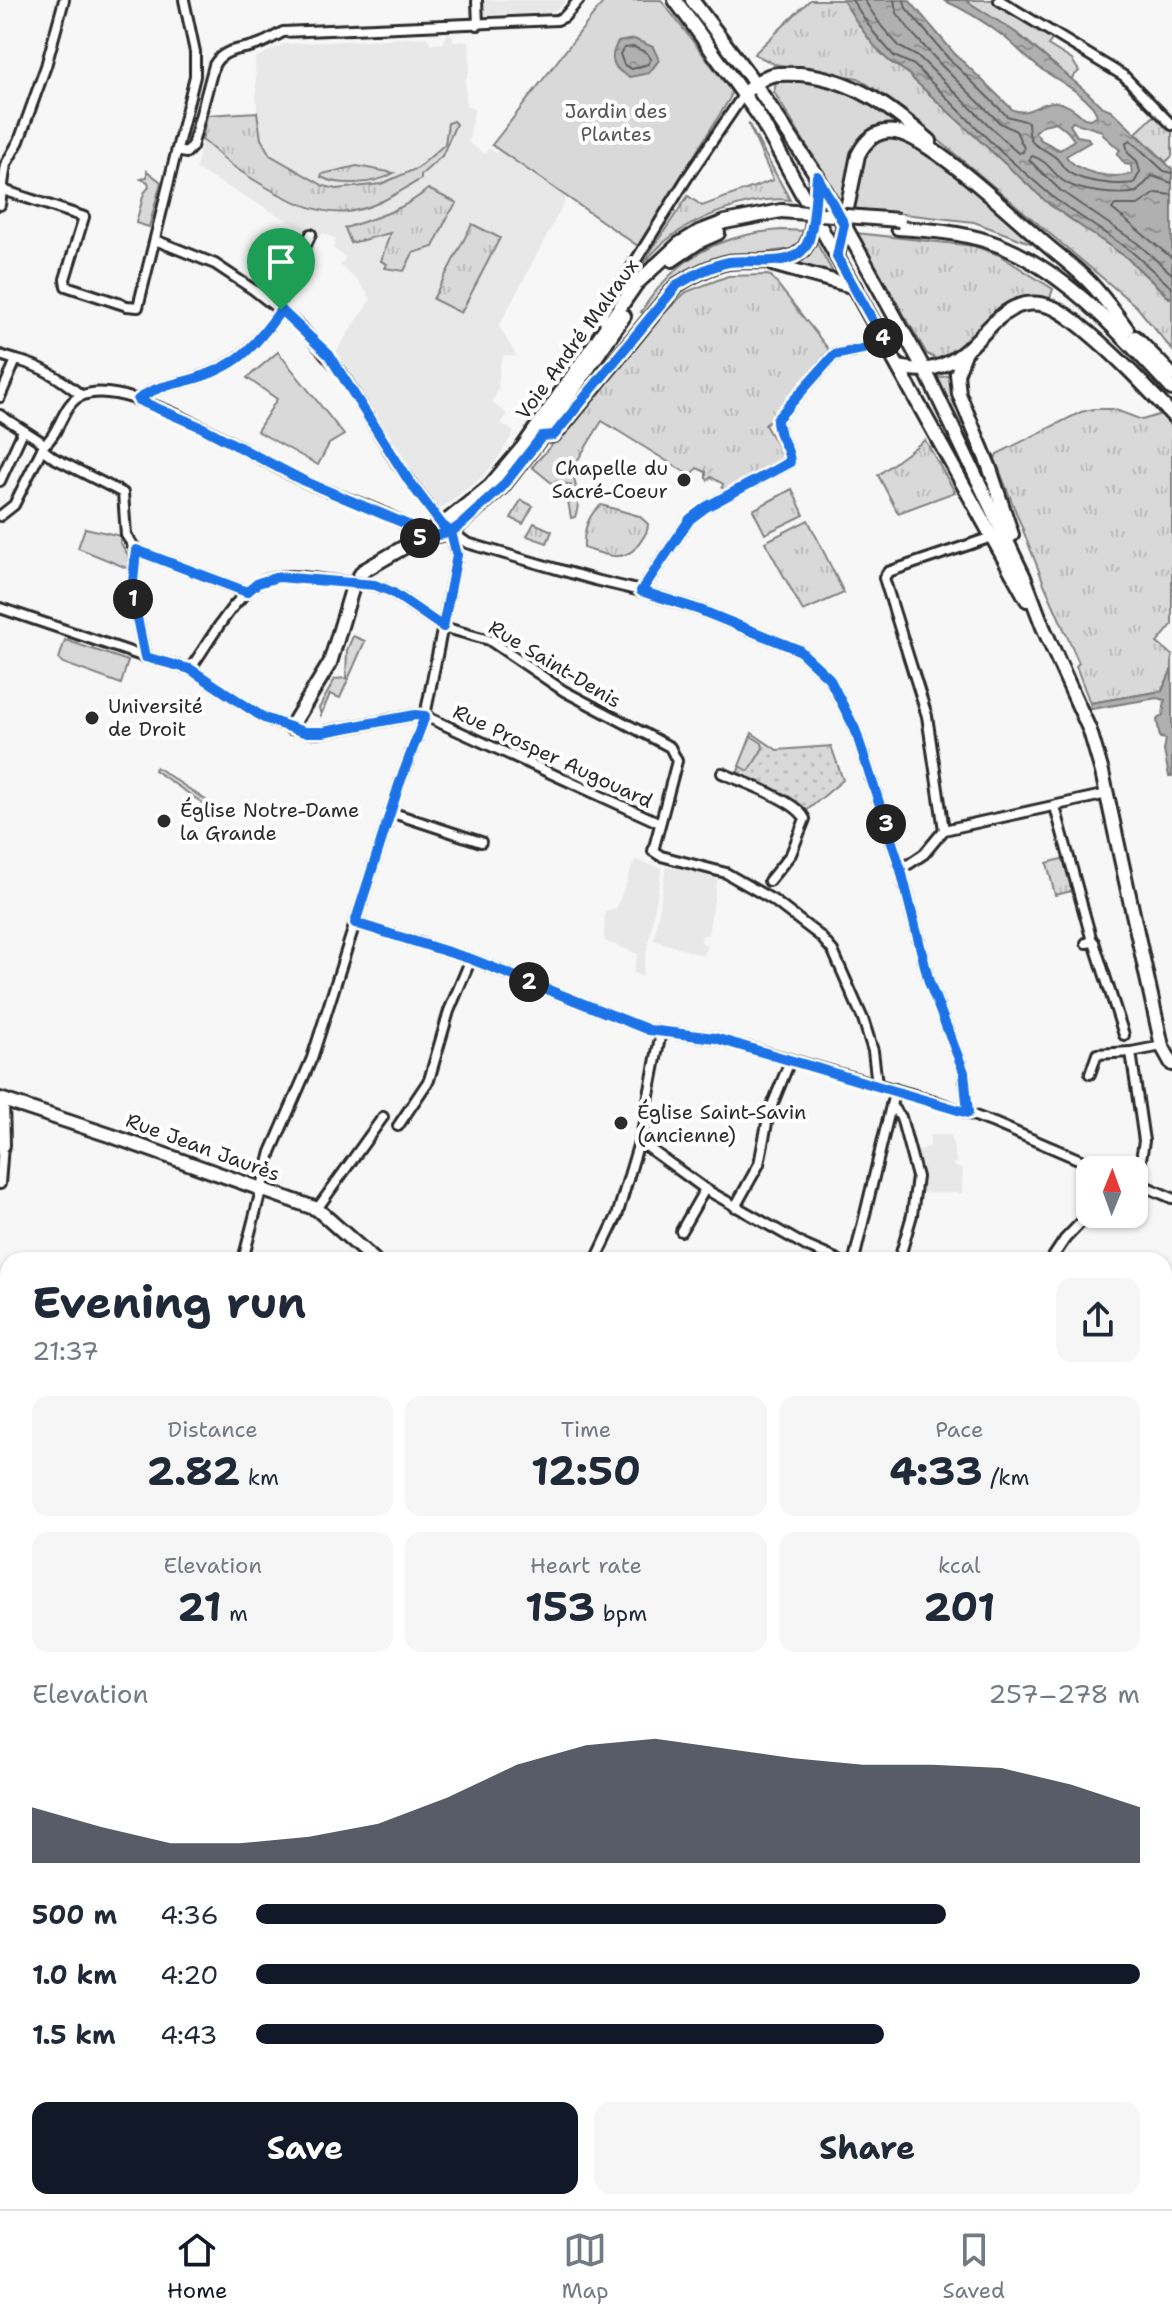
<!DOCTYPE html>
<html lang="en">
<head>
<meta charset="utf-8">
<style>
  body { margin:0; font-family:"Shantell Sans",sans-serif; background:#f6f6f7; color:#1f2937; height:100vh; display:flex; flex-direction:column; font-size:30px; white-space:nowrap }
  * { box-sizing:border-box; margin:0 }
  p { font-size:26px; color:#747a83 }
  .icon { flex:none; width:44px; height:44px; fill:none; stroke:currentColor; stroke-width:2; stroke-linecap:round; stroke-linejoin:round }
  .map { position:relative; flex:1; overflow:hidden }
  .drawer { position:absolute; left:0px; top:1252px; width:1172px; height:958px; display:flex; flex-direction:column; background:#fff; border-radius:24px 24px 0 0; box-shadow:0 2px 6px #0004 }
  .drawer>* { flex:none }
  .needle { width:52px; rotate:1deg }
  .tools { position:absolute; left:1076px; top:1156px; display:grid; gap:16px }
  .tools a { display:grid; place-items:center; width:72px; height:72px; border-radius:16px; background:#fff; box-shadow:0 2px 6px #0004; font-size:40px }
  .pin { position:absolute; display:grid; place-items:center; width:68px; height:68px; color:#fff; margin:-82px -34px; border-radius:50% 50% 50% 0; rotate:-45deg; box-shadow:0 0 8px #0007 }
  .pin .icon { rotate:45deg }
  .km { position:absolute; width:40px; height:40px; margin:-20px; border-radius:50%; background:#222; color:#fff; font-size:22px; line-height:40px; text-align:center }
  .round { display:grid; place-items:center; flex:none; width:84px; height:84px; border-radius:16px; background:#f6f6f7 }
  .overview { display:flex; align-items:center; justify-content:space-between; height:136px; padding:0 32px }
  h1 { font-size:44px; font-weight:700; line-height:60px }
  .metrics { display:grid; grid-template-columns:repeat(3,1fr); gap:12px; height:136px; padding:8px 32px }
  .metrics div { display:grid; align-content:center; border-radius:16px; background:#f6f6f7; text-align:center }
  .metrics b { font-size:40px; font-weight:700 }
  .metrics small { font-size:22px; font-weight:400 }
  .metrics p { font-size:22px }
  .chart { height:224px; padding:16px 32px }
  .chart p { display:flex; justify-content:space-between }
  .chart svg { width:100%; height:144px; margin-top:8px; fill:#111827; opacity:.7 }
  .button { display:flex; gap:16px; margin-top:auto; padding:16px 32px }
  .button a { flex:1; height:92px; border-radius:16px; background:#111827; color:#fff; font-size:32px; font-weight:700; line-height:92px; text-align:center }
  .button a+a { background:#f6f6f7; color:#1f2937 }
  ul { padding:0 32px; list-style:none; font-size:26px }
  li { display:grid; grid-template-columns:128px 96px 1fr; align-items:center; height:60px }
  li i { height:20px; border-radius:10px; background:#111827 }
  .tabs { display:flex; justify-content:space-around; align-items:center; height:112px; border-top:2px solid #e0e1e3; background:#fff; font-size:22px; color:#747a83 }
  .tabs a { display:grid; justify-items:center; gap:4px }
  .tabs .active { color:#111827 }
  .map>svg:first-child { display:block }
</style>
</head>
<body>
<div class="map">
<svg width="1172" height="2209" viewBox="0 0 1172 2209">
  <defs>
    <pattern id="grass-tufts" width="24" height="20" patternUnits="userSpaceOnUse" patternTransform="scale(2)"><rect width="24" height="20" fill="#d9d9d9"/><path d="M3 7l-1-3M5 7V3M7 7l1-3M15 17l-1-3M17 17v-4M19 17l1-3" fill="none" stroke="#bababa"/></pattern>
    <pattern id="park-dots" width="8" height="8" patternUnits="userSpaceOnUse" patternTransform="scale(2)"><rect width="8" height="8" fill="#d9d9d9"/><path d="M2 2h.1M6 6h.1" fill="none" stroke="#bababa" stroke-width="1.8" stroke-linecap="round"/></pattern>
    <pattern id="water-ripples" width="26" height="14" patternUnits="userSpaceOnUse" patternTransform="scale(2)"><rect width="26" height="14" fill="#b0b0b0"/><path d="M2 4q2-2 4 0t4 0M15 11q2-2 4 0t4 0" fill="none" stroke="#8f8f8f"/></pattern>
  </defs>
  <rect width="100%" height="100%" fill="#f7f7f7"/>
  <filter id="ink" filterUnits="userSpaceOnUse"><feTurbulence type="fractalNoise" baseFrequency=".0125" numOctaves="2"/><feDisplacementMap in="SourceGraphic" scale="16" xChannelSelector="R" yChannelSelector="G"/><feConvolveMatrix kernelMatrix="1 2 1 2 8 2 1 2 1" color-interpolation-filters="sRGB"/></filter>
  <g filter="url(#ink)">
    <g fill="#e8e8e8">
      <polygon points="481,0 566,0 558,9 549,13 482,15"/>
      <polygon points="447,33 452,35 454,42 469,41 470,68 465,82 466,103 467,106 474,109 469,143 485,154 489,148 496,153 499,150 538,179 565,195 564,203 499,326 517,357 504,355 500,364 498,389 492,403 507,414 501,423 514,432 496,461 482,477 442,508 433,505 406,471 394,447 379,428 377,413 366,406 334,355 371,299 358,281 340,265 346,258 333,248 336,239 323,233 319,238 196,169 207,115 257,112 255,58 284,44 426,37 431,44 444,43"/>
      <polygon points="635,860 662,868 642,977 633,972 638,954 605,941 604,937 605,912 616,909"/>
      <polygon points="666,867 699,870 718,876 708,935 702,935 701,942 706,945 704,956 654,940"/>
      <polygon points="930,1135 951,1135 957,1163 953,1163 953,1166 963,1169 962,1193 922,1193 923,1180 916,1152 930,1146"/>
      <polygon points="0,1547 8,1553 8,1722 0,1725"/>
      <polygon points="1172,2040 1172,2126 1164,2132 1164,2047"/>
    </g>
    <g fill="url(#grass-tufts)" stroke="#828282" stroke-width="2">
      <path d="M810,0H843C856,21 869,42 887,59C896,68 906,68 913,79L1050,205L1126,257L1169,298H1172V350L1137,307L892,101L858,78L774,64L754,54Z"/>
      <polygon points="965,0 992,0 1047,32 1054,37 1048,45 1072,60 1079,71 1071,79 1021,36"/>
      <path d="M257,112L261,139L270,155L324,186L337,189L381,184L418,168L445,144L448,123L453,121L456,124L442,156L421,175V179C398,193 375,208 348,212C311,217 260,185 230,164C220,156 212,147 202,140L207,115Z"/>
      <polygon points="1156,114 1172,131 1172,156 1166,162 1136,133"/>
      <path d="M748,123L790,200C751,195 690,219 661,245C651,254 643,264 635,274L688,196L702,206L773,180Z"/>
      <path d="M357,166L394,173C376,184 340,187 321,177L322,174Z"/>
      <path d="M428,189L457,203L449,214L433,247L413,253L404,271L385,268L387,264L381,261L390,233L351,243L345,228C375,218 404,210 428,189Z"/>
      <polygon points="472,224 500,238 461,313 433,299"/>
      <polygon points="856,233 974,246 999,255 1053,289 1049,301 1006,306 992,316 972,339 951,354 936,361 935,358 927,354"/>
      <polygon points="814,238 837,280 782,265"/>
      <path d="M767,275L771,276L829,350L765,425L786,459L726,490L722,488L723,484L711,477L708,480L706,478V472L697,468L691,476L602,421L574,466C572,485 583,499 575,517L571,518L567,495L571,485L555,481L553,484L532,467L623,365L653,324L686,292L728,276Z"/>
      <polygon points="1094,409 1113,409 1142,420 1162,414 1172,429 1172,625 1157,643 1172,655 1172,669 1162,691 1090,703 1076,666 1079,663 1045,586 995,459 997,454 1081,412"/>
      <polygon points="925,440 955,492 898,513 878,475"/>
      <polygon points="792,489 804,515 765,534 753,510"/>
      <polygon points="521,500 533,506 523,524 511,518"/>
      <path d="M601,505L639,516L648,524C648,531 645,535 641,541C626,565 606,555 584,548C583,532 588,514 601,505Z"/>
      <polygon points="808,520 844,593 803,611 765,542"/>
      <polygon points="534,523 552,531 547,543 527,536"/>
      <polygon points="1065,858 1072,891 1055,895 1047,863"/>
      <polygon points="0,1853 8,1854 8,1901 1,1901"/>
    </g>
    <polygon fill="url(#park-dots)" stroke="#828282" stroke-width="2" points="752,733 777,750 831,746 843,780 805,812 736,777"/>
    <g fill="#d9d9d9" stroke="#828282" stroke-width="2">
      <polygon points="605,0 661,0 731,91 730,98 638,246 492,145"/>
      <polygon points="802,77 866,97 904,126 855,148 849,164 843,206 774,92 776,82"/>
      <path d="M894,135L926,151L1032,238L1030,243L974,222L850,208C857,175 856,143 894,135Z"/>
      <polygon points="147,171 161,182 149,227 136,223 144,193 149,187 148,182 141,179 147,177"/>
      <path d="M781,230L808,231L800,244L791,249L748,255L672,283L645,313L641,312C675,258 717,235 781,230Z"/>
      <polygon points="278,352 344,435 329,444 318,465 257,431 277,399 247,378"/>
      <polygon points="952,375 966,423 960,424 936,378"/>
      <polygon points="85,528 121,536 120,542 128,555 129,569 78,548"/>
      <polygon points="353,636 365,641 340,698 330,694 321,715 319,708 335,679 346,678 347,650"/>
      <polygon points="65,640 128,661 121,684 63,663 59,659"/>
      <polygon points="751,736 762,743 763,748 749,771 739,766"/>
      <polygon points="156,767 210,803 207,806 154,770"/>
      <polygon points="0,1658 8,1658 8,1686 5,1686 5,1695 0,1695"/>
      <polygon points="8,1988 8,2202 222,2202 227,2207 224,2209 0,2209 0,1990"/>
    </g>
    <g fill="url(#water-ripples)" stroke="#7b7b7b" stroke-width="2" fill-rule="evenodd">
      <path d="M843,0H909L954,53L1013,110C1040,119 1045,82 1084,118L1090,119L1097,116C1094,99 1056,79 1041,69C1027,59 1016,46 1003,36C985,22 964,9 943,0H965L1015,32L1088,93L1101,106L1111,110L1172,169V298L1165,295V293L1126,257L1050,205L913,79C906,68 896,68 887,59C869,42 856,21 843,0ZM1056,122L1067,131L1074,140L1060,150L1041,140L1035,132L1043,125ZM1073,122L1102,131L1104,136L1120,150L1117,154L1125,164L1131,165L1132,174C1113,179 1078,174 1066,156L1090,142L1088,138L1077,136L1070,125Z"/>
      <path d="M634,39L653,47L659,60L649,73L630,77C613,70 608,58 618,42Z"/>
      <polygon points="1172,669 1172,776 1169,776 1164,751 1166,739 1160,738 1157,720 1163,715 1165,700 1157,698 1091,709 1090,703 1162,691"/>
      <polygon points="1172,1529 1172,1676 1164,1681 1164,1551 1166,1538"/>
      <polygon points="231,2202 370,2202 353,2209 224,2209"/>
    </g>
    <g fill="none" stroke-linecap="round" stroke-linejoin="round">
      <g stroke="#606060" stroke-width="2">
        <polyline points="852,0 874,33 894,56 914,65 1001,152 1055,199 1131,251 1172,288"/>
        <polyline points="864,0 882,27 900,47 920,58 1008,144 1018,153 1023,152 1024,148 1016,131 1000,123 942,66 913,34 897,13 894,0"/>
        <path d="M904,0L906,8L949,59L1007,116L1028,122C1029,150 1036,142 1055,157C1060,161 1063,168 1067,171C1080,182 1119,186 1134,183L1140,172L1137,161L1128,153L1126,143L1130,140L1164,171L1172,173"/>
        <polygon points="634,47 647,53 651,59 648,64 632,69 624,65 620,54 624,48"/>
        <path d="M1172,183L1152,176L1137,192C1118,196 1077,192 1062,180C1051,171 1047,160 1032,156L1029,160L1061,191L1137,243L1172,274"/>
        <polyline points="1172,195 1156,193 1138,205 1115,205 1112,209 1172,258"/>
      </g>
      <defs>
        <g id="street">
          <polyline points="477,0 478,25"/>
          <polyline points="999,0 1124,76 1172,125"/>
          <path d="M177,151L186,153L192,147L214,65C224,47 242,51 259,44C268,41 275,36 283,32L557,20L564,17L579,0"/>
          <polyline points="0,189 84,217 65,279 66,286 127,306 138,307 195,76 195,52 184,0"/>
          <polyline points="0,205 6,164 19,141 46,66 64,0"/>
          <polyline points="155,240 215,264 254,290 301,327 341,372 396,462 442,525 467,543 595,580 641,591 700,610 799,650 829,678 855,729 901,870 929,982 964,1072 968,1113"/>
          <polyline points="277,307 311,234"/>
          <polyline points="606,327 602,315 687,178 744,94"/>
          <polyline points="0,355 16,360"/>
          <path d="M0,397L16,360C42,366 61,379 81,395"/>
          <path d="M138,400C152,387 172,385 190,380C236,367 254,348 281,310"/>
          <path d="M0,415L45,444C60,433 63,403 81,396C97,389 119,394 135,399C194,417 247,453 301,480C333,496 402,512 421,539"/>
          <polyline points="42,449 54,458 123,493 126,535 136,550 247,592"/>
          <polyline points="0,481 23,431"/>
          <polyline points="0,516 14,505 44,445"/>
          <polyline points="136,550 132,593 145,657"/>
          <polyline points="375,585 392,592 443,627 489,640 564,691 670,747 677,761 653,851 661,856 726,873 773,900 820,936 833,951 863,1019 873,1051 877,1084"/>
          <path d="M641,591L690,519L706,507L790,462C790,447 776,435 777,419L834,355L886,344"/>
          <polyline points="0,608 145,657 190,669 264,718 304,732 317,733 415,715 425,716 660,823"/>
          <path d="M190,669C210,642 238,585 272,578C292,573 315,579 334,581"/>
          <path d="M722,773C742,782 796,800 805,819L791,854L769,881"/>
          <polyline points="1055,807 1092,941"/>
          <polyline points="390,812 481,842"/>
          <polyline points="944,830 927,716 884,578 888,572 992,537"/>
          <polyline points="909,864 924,854 944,830 1107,794"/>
          <polyline points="355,923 471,959 649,1030 715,1038 932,1100 994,1123 1104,1170"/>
          <polyline points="1086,943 1094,942 1124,1035"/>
          <polyline points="1090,1074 1097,1054 1131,1052"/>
          <polyline points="891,1106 901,1117 917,1177 912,1215 899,1260"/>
          <polyline points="398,1126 429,1080 449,1011 471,959"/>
          <polyline points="639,1141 705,1189 681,1231"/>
          <polyline points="1135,1182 1172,1198"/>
          <polyline points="1137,1183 1144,1141 1131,1052 1162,1046"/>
          <polyline points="0,1184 3,1145"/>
          <polyline points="705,1189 806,1246 838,1260"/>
          <polyline points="735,1207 759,1164 769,1113 790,1061"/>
          <polyline points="317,1209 383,1117"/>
          <polyline points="243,1260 271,1152 312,1058 399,785 425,716 457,555 451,532"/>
          <polyline points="596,1260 617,1216 642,1132 661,1032"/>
          <polyline points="854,1260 895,1089"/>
          <polyline points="1051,1260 1065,1239 1090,1213"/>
          <polyline points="0,1283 8,1296"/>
          <polyline points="1164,1292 1172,1293"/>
          <polyline points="1164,1379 1172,1382"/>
          <polyline points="0,1474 8,1479"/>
          <polyline points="0,1732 8,1737"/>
          <polyline points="0,1792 8,1792"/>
          <polyline points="1164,2036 1172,2029"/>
          <polyline points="488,2209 503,2202"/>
          <polyline points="518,2209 528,2202"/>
          <polyline points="812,2209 819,2202"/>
          <polyline points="910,2209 923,2202"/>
        </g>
        <g id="secondary">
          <polyline points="675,0 759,116 1027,600"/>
          <polyline points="692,0 748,74 817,176 929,378 1024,577 1043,627 1090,731 1102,772 1162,1046 1172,1064"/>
          <path d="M749,89C768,72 776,73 800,74C854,79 890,107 930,141"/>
          <path d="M898,228C929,230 960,232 990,242C1062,266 1122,335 1172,389"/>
          <path d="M837,257L858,155C866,139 878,129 896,132C931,138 1013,216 1042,241C1059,256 1078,269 1093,286C1105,299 1116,314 1127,329"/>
          <polyline points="672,260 700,241 718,233"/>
          <polyline points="772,264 855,287"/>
          <polyline points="1135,337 1172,375"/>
          <polyline points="965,353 957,374 959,394 989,466 1012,535"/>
          <path d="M899,367C981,388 986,280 1054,308C1067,314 1078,324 1089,333C1119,358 1145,386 1172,415"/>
          <path d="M542,436L554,435L564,424L677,285C693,275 710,266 729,262C753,258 799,271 809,239C816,220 815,196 817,176"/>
          <polyline points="432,536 451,532 502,487 542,436 624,316"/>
          <polyline points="291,727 330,663 353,586 363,571 442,525 490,486 523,447 636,284 679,244 699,232 725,222 781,211"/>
          <polyline points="0,1099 112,1136 317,1209 374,1260"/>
          <polyline points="0,1146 3,1145 2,1100"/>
          <polyline points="1164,1441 1172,1399"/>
          <polyline points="1164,1842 1172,1844"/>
          <polyline points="1164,1940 1172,1949"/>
          <polyline points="0,1954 8,1953"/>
          <polyline points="371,2202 374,2209"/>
        </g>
      </defs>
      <use href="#street" stroke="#2b2b2b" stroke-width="14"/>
      <use href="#secondary" stroke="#2b2b2b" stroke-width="18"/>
      <use href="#street" stroke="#fff" stroke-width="8"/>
      <use href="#secondary" stroke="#fff" stroke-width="12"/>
      <defs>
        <polyline id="street-bridge" points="334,581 375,585"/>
        <polyline id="secondary-bridge" points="781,211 899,220"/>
      </defs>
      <use href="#street-bridge" stroke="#2b2b2b" stroke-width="14" stroke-linecap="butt"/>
      <use href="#secondary-bridge" stroke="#2b2b2b" stroke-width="18" stroke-linecap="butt"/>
      <use href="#street-bridge" stroke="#fff" stroke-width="8"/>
      <use href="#secondary-bridge" stroke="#fff" stroke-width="12"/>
    </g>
  </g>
  <g fill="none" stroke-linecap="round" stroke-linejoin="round" filter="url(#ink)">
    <defs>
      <path id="route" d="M281,310L329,355L409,481L442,525L451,532L457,555L443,627L392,592L375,585L278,577L258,583L247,592L136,550L132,593L145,657L190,669L264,718L304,732H323L415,715L425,716L399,785L355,923L471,959L649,1030L715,1038L968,1113L964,1072L929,982L901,870L855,729L829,678L799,650L700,610L641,591L690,519L706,507L790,462C790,447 776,435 777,419L834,355L886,344L837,257L844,224L817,176C815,196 815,220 809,239C799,271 753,258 729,262C710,266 693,275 677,285L554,435L542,436L502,487L463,523L451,532L421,539L406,524L304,481L201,427L138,400C152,387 172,385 190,380C237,367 254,348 281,310"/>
    </defs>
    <use href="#route" stroke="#fff" stroke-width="16"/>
    <use href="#route" stroke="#1a73e8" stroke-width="10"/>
  </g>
  <g fill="#2b2b2b" stroke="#fff" stroke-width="3">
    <circle cx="684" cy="480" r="8"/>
    <circle cx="92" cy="718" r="8"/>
    <circle cx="164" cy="821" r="8"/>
    <circle cx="621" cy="1123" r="8"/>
  </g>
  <g text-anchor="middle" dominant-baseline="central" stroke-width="8" stroke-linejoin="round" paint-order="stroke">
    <g font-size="20" fill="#565656" stroke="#fff">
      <text x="616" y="111">Jardin des<tspan x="616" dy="23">Plantes</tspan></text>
    </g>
    <g font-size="20" fill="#2b2b2b" stroke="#fff">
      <text transform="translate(577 339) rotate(-54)">Voie André Malraux</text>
      <text transform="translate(555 664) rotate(31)">Rue Saint-Denis</text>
      <text transform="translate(553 756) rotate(25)">Rue Prosper Augouard</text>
      <text transform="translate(203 1147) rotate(20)">Rue Jean Jaurès</text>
    </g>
    <g font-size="20" fill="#2b2b2b" stroke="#fff" text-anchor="start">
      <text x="668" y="468" text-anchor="end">Chapelle du<tspan x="668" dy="23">Sacré-Coeur</tspan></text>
      <text x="108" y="706">Université<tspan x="108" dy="23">de Droit</tspan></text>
      <text x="180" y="810">Église Notre-Dame<tspan x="180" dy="23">la Grande</tspan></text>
      <text x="637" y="1112">Église Saint-Savin<tspan x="637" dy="23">(ancienne)</tspan></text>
    </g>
  </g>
</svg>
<div class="tools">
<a><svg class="needle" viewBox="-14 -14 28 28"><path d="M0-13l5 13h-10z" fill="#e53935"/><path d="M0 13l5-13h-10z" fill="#747a83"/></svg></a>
</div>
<div class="pin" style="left:281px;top:310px;background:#1e9e55"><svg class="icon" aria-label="arrive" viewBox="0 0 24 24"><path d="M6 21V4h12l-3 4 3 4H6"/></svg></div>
<b class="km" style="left:133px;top:599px">1</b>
<b class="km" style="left:529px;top:982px">2</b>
<b class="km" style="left:886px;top:824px">3</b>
<b class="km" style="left:883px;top:338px">4</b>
<b class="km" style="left:420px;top:538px">5</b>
<section class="drawer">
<div class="overview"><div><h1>Evening run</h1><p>21:37</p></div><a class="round"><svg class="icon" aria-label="share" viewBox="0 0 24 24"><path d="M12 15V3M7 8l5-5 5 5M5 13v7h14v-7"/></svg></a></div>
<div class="metrics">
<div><p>Distance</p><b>2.82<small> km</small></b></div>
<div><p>Time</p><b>12:50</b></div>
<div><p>Pace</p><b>4:33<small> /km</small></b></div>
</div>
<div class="metrics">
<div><p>Elevation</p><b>21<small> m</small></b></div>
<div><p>Heart rate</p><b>153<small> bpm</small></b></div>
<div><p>kcal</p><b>201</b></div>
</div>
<div class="chart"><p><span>Elevation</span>257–278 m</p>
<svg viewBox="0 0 160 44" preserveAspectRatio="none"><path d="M0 44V27L10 33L20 38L30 38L40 36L50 32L60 24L70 14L80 8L90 6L100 9L110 12L120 14L130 14L140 15L150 20L160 27V44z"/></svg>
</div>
<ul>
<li><b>500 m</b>4:36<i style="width:78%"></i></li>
<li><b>1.0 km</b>4:20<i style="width:100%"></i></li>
<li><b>1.5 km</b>4:43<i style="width:71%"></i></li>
</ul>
<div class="button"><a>Save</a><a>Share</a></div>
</section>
</div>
<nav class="tabs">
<a class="active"><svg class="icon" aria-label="home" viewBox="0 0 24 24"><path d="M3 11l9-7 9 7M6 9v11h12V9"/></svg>Home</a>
<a><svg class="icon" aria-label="map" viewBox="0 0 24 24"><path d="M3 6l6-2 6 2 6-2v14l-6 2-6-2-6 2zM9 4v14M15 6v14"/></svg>Map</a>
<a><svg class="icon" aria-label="saved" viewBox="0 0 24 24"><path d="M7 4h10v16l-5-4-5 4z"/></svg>Saved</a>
</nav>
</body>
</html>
